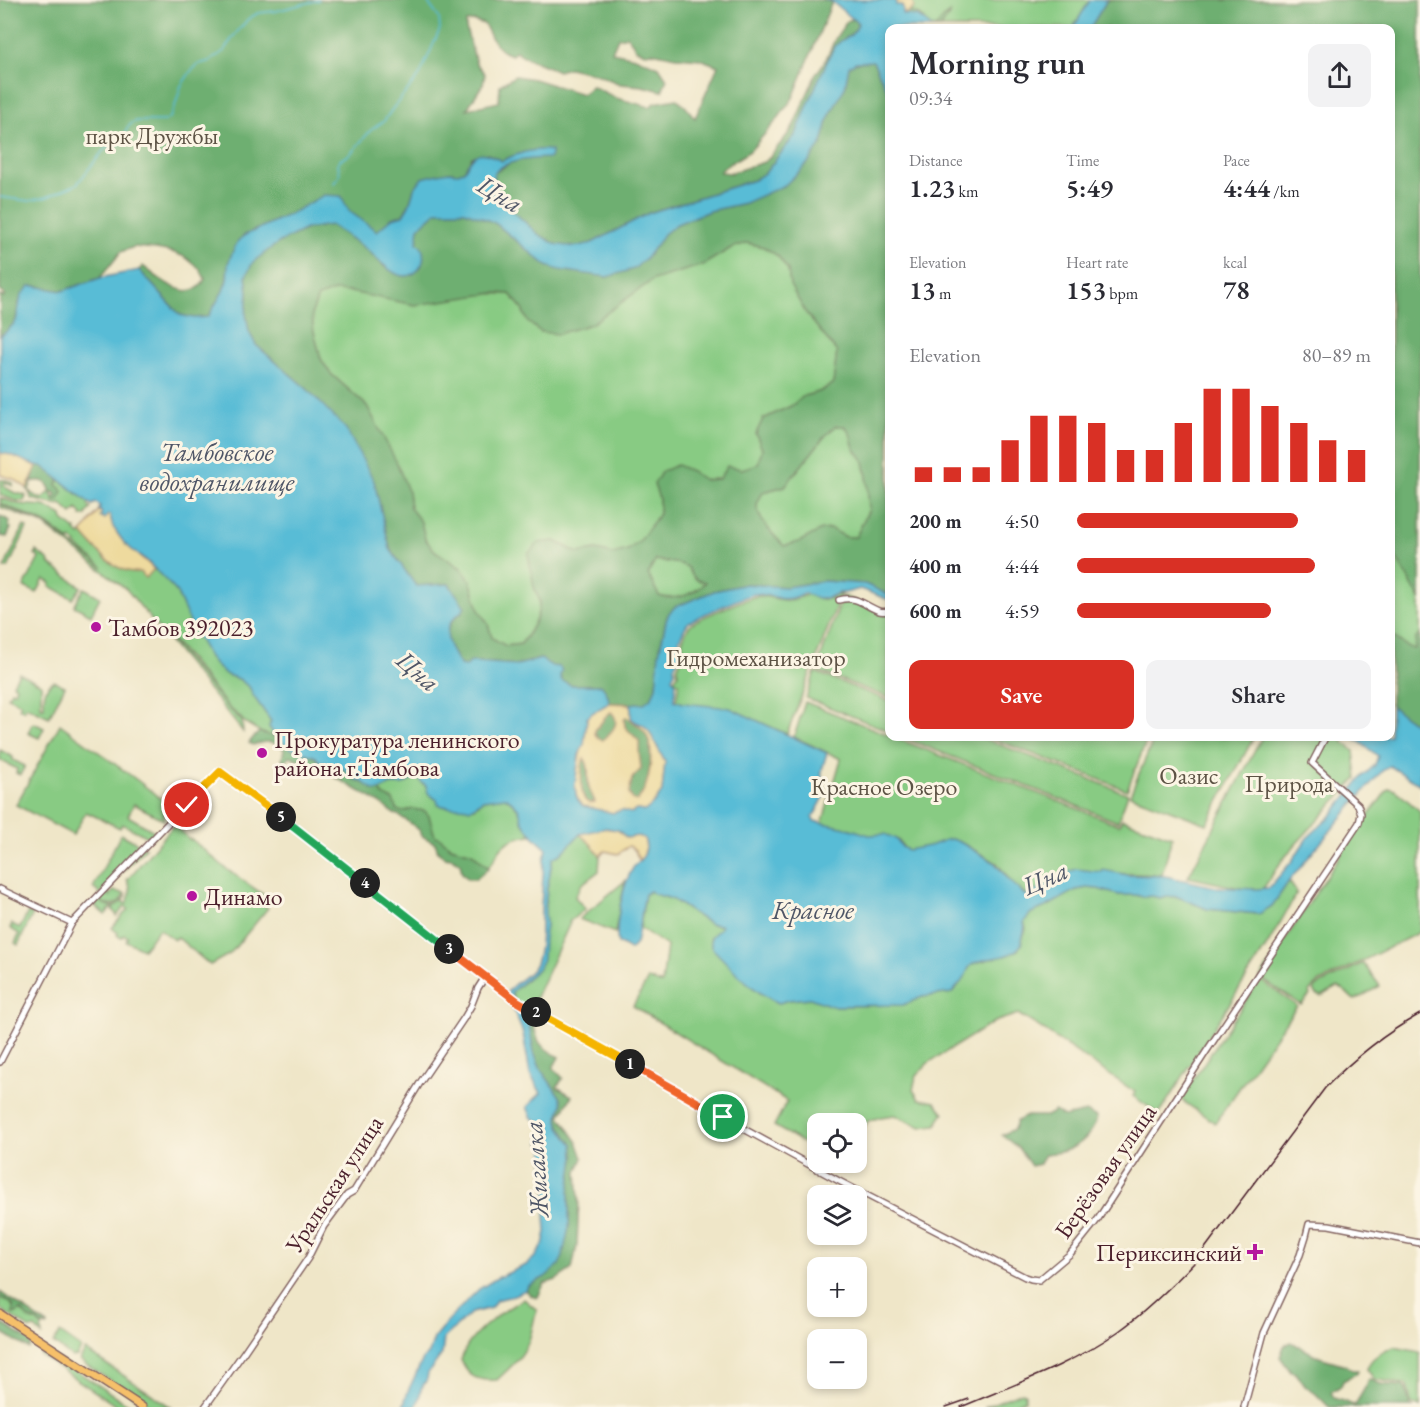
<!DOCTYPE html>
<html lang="en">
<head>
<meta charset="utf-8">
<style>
  body { margin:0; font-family:"EB Garamond",serif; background:#f2f2f3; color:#2b2b33; height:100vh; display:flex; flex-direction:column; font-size:22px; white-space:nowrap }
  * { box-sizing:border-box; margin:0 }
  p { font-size:20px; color:#7c7c81 }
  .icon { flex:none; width:33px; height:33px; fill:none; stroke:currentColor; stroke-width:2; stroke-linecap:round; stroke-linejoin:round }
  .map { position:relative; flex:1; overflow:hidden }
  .details { position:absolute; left:885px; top:24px; width:510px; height:717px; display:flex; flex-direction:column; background:#fff; border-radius:12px; box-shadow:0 3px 9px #0003 }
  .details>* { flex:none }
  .buttons { position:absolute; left:807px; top:1113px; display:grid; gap:12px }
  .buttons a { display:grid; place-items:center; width:60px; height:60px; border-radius:12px; background:#fff; box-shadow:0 3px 9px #0003; font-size:30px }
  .pin { position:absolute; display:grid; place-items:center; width:51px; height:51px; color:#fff; margin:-26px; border:3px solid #fff; border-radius:50%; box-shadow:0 2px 6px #0007 }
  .km { position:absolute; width:30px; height:30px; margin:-15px; border-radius:50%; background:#222; color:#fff; font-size:16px; line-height:30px; text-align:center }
  .round { display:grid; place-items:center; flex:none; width:63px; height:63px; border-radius:12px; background:#f2f2f3 }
  .overview { display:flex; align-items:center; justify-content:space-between; height:102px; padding:0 24px }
  h1 { font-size:33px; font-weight:600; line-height:45px }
  .metrics { display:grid; grid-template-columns:repeat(3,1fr); gap:9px; height:102px; padding:6px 24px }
  .metrics div { display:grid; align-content:center }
  .metrics b { font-size:26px; font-weight:600 }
  .metrics small { font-size:16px; font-weight:400 }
  .metrics p { font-size:16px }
  .chart { height:168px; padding:12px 24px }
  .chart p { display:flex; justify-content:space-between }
  .chart svg { width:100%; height:108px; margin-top:6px; stroke:#d93025; stroke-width:6 }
  .button { display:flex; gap:12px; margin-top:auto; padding:12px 24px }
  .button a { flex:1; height:69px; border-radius:12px; background:#d93025; color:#fff; font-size:24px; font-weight:600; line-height:69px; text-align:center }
  .button a+a { background:#f2f2f3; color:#2b2b33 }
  ul { padding:0 24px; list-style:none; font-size:20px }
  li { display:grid; grid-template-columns:96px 72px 1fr; align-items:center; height:45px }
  li i { height:15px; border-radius:8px; background:#d93025 }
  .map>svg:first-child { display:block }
</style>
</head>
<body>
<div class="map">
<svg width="1420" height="1407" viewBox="0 0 1420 1407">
  <rect width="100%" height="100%" fill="#fcf5e5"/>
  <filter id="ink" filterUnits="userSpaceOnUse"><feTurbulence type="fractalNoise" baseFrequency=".0167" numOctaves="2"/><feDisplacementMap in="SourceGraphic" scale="12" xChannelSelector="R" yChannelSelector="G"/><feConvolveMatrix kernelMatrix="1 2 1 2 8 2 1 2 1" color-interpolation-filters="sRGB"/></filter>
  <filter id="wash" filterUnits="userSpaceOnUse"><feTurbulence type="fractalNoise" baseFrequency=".008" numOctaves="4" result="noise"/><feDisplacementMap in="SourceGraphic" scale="24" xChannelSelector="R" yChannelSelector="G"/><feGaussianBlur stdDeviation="1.35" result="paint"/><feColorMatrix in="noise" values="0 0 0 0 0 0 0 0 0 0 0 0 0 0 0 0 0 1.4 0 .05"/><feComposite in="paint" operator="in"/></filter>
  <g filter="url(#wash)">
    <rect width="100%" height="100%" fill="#efe6c8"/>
    <g fill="#88cb83" stroke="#697557" stroke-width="1.5">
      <polygon points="896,0 1090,0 1073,28 933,28 918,17 903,15"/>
      <path d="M747,243L764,247L778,256L788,270L790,285L806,313L837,352L833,384L819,392L804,396L791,406L763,419L756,434L762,449L758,464L742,469L727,467L719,479L703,480L691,471L654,484L659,498V514L640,541L628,550L613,554L596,550L578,553L555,541L534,587C536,591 539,596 539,600C542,613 529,633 521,644L505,646L492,638L488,624L479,610L470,580L461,568L435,551L425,539L421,522L410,508L408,491L367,406L330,373L321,359L313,328L312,312L318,297L334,291L510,294L521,307L528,322L541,332L591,324L652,280L702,265L731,248Z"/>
      <path d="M836,426H845L850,432L854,448L864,461L867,477L869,509L856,537H846L831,529L822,530L799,542L784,546C776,538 756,518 757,506C757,502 761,496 763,492L785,486L825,436Z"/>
      <polygon points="0,480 6,480 13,483 13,486 5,482 3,486 15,493 25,495 26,497 24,501 16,501 0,495"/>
      <polygon points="60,480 89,503 88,506 91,508 85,516 81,516 82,514 77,509 72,514 61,504 57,505 32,499 27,488 31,481 32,482 29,490 32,494 42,499 50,492 53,492 51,495 53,497 53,500 56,502 60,497 56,485"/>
      <path d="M0,498L18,504L45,506L62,516L63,520L74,529H76L75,531L80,535L82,533C96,549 116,575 140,572L146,577L154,569L165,579L176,591L193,629L209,657L219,669L227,675L239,679L250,688L252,694L271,721L269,727L276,737L265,735L244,722L239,716L229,708L187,656L168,635L169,638L228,708L242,721L243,732L127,590L41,523L0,507V504L45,524L103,568L76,545L77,544L71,539L70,541L46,523L0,503Z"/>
      <polygon points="24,526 27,528 8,568 4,568"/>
      <polygon points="36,551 47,559 51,565 81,587 73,599 50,586 51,583 44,579 37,593 24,587 39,558 35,554"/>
      <polygon points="1390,555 1397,559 1420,599 1420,635 1416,639 1416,649 1408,647 1391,635"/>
      <path d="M656,560L680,564L688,567L691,574L705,581C696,595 674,602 659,596L648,574Z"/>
      <polygon points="84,588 100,597 91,615 74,606"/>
      <path d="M808,594C822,601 827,601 841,594L787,734L733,710L685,704L676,701L679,683L674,680L678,674L677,668L684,652L682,641C684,636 687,629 690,625C694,620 752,596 758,596C781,597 783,606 808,594Z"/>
      <polygon points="843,596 889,614 889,698 816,670"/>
      <polygon points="815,672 889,701 889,731 806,698"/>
      <path d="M19,673L41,684V707H44C44,697 43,687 54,681L65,686L49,717L26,706L24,710L19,708L21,704L8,697L11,691L14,692L16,686L13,684Z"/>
      <polygon points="805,702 889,735 890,736 893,737 1119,825 1122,819 1172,837 1162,875 1104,873 1029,897 1012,883 997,863 962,843 954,841 910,851 904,848 898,840 888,836 876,837 822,824 841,759 794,737"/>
      <polygon points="34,723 44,728 39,738 28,733 32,724"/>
      <polygon points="60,724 137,780 170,806 164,814 164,820 134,804 128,816 157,833 152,839 122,824 120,828 86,812 73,835 16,805"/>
      <polygon points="1155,736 1254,737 1207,824 1130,795"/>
      <polygon points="902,737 980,737 1128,794 1118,822"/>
      <polygon points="989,737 1148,737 1127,790"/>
      <polygon points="1262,737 1338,737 1354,751 1357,778 1296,844 1281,862 1261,892 1249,890 1188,877"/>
      <polygon points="0,750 13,757 13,760 25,766 20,775 16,773 17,769 0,760"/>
      <path d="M416,777L420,779L423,784L426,786C431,805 459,806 475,807L483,800L505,797L513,803L519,810L523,823L529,829L531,835C516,837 504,841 497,854C494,860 493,863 488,867L472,853L451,847L434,835L429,816L408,810L402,812L396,810L393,800L383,795L380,790C383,788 386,786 390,785C401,782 405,787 416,777Z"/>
      <polygon points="1389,788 1395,790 1420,811 1420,932 1318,983 1309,992 1310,995 1301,1005 1260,978 1351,839"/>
      <path d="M173,826L177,827L190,840L191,839L228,870L265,896L260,902L268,908L230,954L210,965L177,937L174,940L159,929L143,949L126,941L128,937L124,935L121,938L117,935L118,933L112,928L128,909L125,906L117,916L113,910L114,906C120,904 125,900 126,893V896L123,902L126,904C131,895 132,889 127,880Z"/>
      <polygon points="121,834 146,848 100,894 93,888"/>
      <path d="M580,834L590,843L600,855L599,871L581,885L575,897L585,909L569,922L570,923L532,1006L531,1011L533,1021L529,1022V1025C522,1015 512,1004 512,992L538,969L546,926L545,911L547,888L553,858L561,854Z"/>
      <polygon points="625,881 615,933 579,919"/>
      <path d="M1289,881L1297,893L1268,944L1159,1114L1133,1096L1135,1092L1036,1025L1018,1014L994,1022L928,1063L916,1076L913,1090L919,1099L935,1102L944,1113L936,1125L921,1127L895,1115L881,1117L868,1121L857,1140L856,1124H818L817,1151L774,1126L787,1101L633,1006L648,979L662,984L667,946L640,928L645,894L650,891L654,894L672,899L710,924L720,925L721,928C718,933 712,934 710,940C730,965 749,991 779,1003L788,1000L811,998L832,1006L903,1005L922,997L952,993L965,977L968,968L974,963L1007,955L1018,950L1026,929L1024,922L1031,913L1048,906L1076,890L1087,888L1098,889L1119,895H1136L1143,897L1152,896L1160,898L1166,896L1178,897L1207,909L1258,914L1272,906Z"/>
      <path d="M108,891L110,896L113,891L124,893C121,905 111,907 101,902L106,905L112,906V909L111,908L105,915L94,905Z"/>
      <polygon points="28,912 33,914 18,945 15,943 19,934 10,928 12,924 20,928"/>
      <path d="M1363,963L1380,986L1355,1000C1349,997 1346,990 1338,987L1322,996L1317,995L1314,990L1317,986Z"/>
      <polygon points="1259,981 1261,981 1297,1006 1215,1123 1180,1099"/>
      <path d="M0,1298C10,1299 12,1305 16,1313L21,1310L32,1321H38L39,1324L43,1326L41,1329L42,1335L35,1328L30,1329L0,1309Z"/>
      <path d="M524,1299L537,1310C533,1321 532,1333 528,1343C522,1358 508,1369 497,1380C478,1381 468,1378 461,1360C463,1355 465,1350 467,1346C478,1329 506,1308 524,1299Z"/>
      <polygon points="60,1333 81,1348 77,1356 72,1357 53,1343"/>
      <path d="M1394,1347L1420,1352V1407L1411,1403L1407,1385L1374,1379L1367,1369C1370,1357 1384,1351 1394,1347Z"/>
      <polygon points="43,1350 46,1351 132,1407 118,1407 40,1355"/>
      <polygon points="85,1350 171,1407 151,1407 86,1365 80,1360"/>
      <polygon points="1022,1392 1025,1393 1025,1400 1009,1407 984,1407"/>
    </g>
    <g fill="#6eaf71" stroke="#5c674e" stroke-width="1.5" fill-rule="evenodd">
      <path d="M0,0H824L832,2L793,98L777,120L750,151L723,168L720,172L730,173L764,162L768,159L792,129L816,74L825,61L836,37L847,21L852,19L858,23L856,29L851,35L842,40L834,47L817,83L796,134L766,172L754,180L649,213L592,243L574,248L555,244L538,234L494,194L493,180L494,173L511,162L526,159L540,150L510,157L502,161L488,154L472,157L464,171L458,173L449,172L414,189L409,205L403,215L393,218L377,231L348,211L341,196L292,213L245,235L238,241L228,264L227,279L223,291L208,317L194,318L180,315L139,270L143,266C158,278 192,307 205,279L200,269L185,257L172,252L156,249L134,247L121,252L100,278L62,291L35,286L18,304L16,321L9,329L0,336V296L4,297L5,294L0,291ZM474,21L484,24C492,38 496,52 512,55L516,51C528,61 544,64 558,71L569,68L596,74L620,84L642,86L662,91L667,79L659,67L635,57L612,52L618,38L627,36L633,44L635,49L645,53L652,52L676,57L700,59L718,66L695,118L686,107L677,99L654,103L650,107L616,98L592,86L582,94L534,79L515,76L500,85L499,102L467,109L483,84L485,74L476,63L466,28V22Z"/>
      <polygon points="1107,0 1420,0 1420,599 1397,559 1391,555 1390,28 1090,28"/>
      <path d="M909,11C918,14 924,16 926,26L935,28L945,16L951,12L941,28H923L903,15Z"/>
      <path d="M867,61H873L890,94L889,595L865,584L824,581L786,587L746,584L714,591L675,607L667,617L659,653L656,687L652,697L643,704L609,703L608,696L602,685H571L562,681C559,669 549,666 540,659L517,665L477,662H471L466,666L460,665C446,644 439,628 462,612L449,584L416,586L390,549L374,481L307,389L256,345L249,332L246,314L248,292L246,275L253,262L267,251L280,242L306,229L331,225L366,249L386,268L417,244L419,227L437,211H465L495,223L547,266L607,277L647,257L664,234L677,224L709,211L745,203L822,143L829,117L845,87L849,66L856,62ZM747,243L764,247L778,256L788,270L790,285L806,313L837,352L833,384L819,392L804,396L791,406L763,419L756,434L762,449L758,464L742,469L727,466L719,479L704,480L691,471L677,465L662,471L654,484L659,499V514L640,541L628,550L613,554L596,550L578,553L555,541L538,543L528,554L534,587L540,602L537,617L530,631L521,644L506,646L492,638L488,624L479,610L470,580L461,568L435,551L425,539L421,522L410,508L408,491L397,463L367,406L330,373L321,359L313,328L312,312L318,297L334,291L350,292L415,305L494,293L510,294L521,307L528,322L541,332L558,334L591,324L653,280L703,265L731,248ZM836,426H845L850,433L854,448L864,461L867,477L869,509L856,537H846L831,529L821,530L799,542L784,546C776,538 756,518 757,506C757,502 761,496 763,492L785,486L825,436ZM656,560L680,564L688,567L691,574L697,580L705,582C695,595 674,601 659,596L648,574Z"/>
      <path d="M36,464L42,465L59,479L57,485L61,488L63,492L58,501H55L53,499L56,495L55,493L50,491C49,482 41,479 32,482Z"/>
      <polygon points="0,516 10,521 9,527 11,528 7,537 0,536"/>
      <polygon points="1390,635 1408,647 1415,649 1416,638 1420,635 1420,727 1391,706"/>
      <path d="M611,712C622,722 612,732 603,740L599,739L595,734V730C600,725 606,714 611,712Z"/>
      <path d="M627,716C634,722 644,728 647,736C654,754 650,787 637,801L633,800L629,794C630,781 632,778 641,769L639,753V741L625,727L624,719Z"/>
      <path d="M259,732L276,737L290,748L316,757L319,761L344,769L354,779L380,790L383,795L393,800L397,810L402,812L413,809L425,811L429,816L435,836L439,837L451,847L472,853L488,867V869L476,879H468L462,873L460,863L452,858L444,857L438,851L435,843L422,836L420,831L413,825L398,815L394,814L380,803L333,776L310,764L294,758L291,756L284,762L282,759L284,749C273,740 266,741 253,745L249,743L252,739Z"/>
      <path d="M583,758L587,762L588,785L595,802L588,803C578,794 580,770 583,758Z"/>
      <path d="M531,1020L533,1021C537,1043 539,1046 559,1057L553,1068L563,1078L557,1087L572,1096L560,1116L577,1141L583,1158L577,1172L579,1199L577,1246L572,1269L556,1280L544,1284L538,1297L536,1298L530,1295L526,1290L528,1286L545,1277L569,1227V1191L574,1158L573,1144L567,1137L559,1125L558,1117L562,1105L561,1098L541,1070L534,1053L529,1025Z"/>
      <path d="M1055,1111L1064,1117L1086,1112L1097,1117C1094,1133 1080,1146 1064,1151C1058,1153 1051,1153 1045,1154L1040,1164L1031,1166L1019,1149L1002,1135L1014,1129L1017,1121L1027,1116H1046Z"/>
      <polygon points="0,1292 48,1325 47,1326 39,1324 38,1321 29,1319 21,1310 16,1313 13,1314 13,1305 7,1300 0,1298"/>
      <polygon points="0,1322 30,1341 31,1345 29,1349 0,1331"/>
      <polygon points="1291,1342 1319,1357 1346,1365 1352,1370 1358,1370 1357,1373 1343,1381 1341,1386 1331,1392 1334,1398 1353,1405 1355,1405 1365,1388 1368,1379 1381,1384 1403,1386 1406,1389 1410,1405 1413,1407 1330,1407 1328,1406 1316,1394 1305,1386 1296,1373 1291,1372 1280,1357 1284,1346"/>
    </g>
    <g fill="#eeda9e" stroke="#9c7c64" stroke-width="1.5" fill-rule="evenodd">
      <polygon points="896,0 912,0 914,8 903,15 903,10 896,5"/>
      <path d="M0,453C13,453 24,462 37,466L27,488L14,479L0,475Z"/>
      <path d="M99,510L102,513L110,515C114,541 138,552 154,569L146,578L140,572C116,575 96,549 82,533Z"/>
      <path d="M609,703L631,704V712L636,722L643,725L649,731L665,762L662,792L653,804L645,811L636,810C631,815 627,812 622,810L613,813L583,806L578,800L576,795L575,784L578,764L581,749L584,744L587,718L592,713ZM611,712C622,722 612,732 603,740L599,739L595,734V730C600,725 606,715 611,712ZM626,717C633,721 640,726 645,732C656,749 650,787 637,801L633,800L629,794L632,778L641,769L639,753V741L625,727L624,720ZM584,758C591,766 587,778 589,788C590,793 594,797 595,802C591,803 589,804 586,801C579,795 581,766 584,758Z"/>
      <polygon points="602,828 618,830 627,838 637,836 644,838 646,847 643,858 639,860 635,850 629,846 618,854 605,851 600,855 590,843 580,834"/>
    </g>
    <g fill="#58bcd6" stroke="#516e80" stroke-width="1.5">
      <path d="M824,0H896V5H901L903,8V14L919,17L933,28H890L889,94L873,61L856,62L849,66L845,87L829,117L822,143L808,163L785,185L745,203L709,211L677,224L664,234L647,257L634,269L607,277L559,270L547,266L495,223L465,211H437L419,227L417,243L422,247C424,255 425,262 419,269C401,290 379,259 366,249C355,240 342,233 330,225L306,229L280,242L267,251L253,262L246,276L248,292L246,314L249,332L256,345L307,389L346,429L374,481L390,549L416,586L449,584L465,607C462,613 458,614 454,618C440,632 451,651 460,665L466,666L471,662H477L517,665L541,659L552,666L560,667L562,671L560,675L562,681L571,685H602L608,696L609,703L592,713L587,718L584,744L579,755L575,784L576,795L578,800L583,806L613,813L622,810C627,812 631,815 636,810L645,811L653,804L662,792L665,762L649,731L643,725L636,722L631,718V704L637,703L643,704L652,697L656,687L659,653L666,621L669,613L675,607L714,591L746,584L786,587L824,581L865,584L889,595V600L860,589L845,593H839L827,598H815L805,593C781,605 779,595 756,594C749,594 692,619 688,623C684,628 682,635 679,640L682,651L674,667L675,672L672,678L676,682L674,700L683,703L730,708L827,753C821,772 819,773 826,793L816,812L812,817L814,821L851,829L869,835L885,834L896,839L902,847L908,850L933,845L945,840L952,839L960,842L994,862L1010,881L1026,896L1049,884L1060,876L1076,869L1102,872L1103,870L1128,875L1165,876L1215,887L1256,889L1269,888L1292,861L1307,838L1330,817L1362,777L1375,765L1378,756L1353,737L1390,736L1391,706L1420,727V785L1390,766L1382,771L1342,817L1289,881L1272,906L1259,914L1207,909L1178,897L1166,896L1160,898L1152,896L1143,897L1136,895H1119L1098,889L1087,888L1076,890L1048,906L1031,913L1024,922C1027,932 1021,935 1022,943C1014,960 990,956 975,963C968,966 968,971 964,978C961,983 956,988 952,993L922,997L903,1005L832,1006L810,998L788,1000L779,1003C752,992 732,968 711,947V937L721,927L720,925L710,924L672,899L654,894L650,891L645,894L636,944L630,950L618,943C614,927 623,884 632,870C635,863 644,859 645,852C647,847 646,843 644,838L637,836L627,838L618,830L606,828L580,834L561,854L553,858L552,862L547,888L545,911L546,926L544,939L543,959L538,969L516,988L512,992L511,996L529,1025L534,1053L541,1070L561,1098L562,1105L558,1117L559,1125L567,1137L573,1144L574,1158L569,1191V1227L563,1255L559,1265L545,1277L528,1286L526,1290L509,1297L496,1300L491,1308L471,1313L444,1338L442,1354L428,1373L427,1379L421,1389L419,1399L416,1407H403L408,1391L423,1359L429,1353L434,1338L454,1314L479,1289L497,1278L526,1265L536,1256L543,1245L546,1232L544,1199L550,1185L544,1171V1146L540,1143L542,1123L532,1118L527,1107L541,1093L530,1074L523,1033L507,993C513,982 527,978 534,967C542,955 541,922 541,907C542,891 543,875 544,859L547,849C536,840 532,835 524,824C521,820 521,815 519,810C516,804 510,800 505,797L483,800L470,809C458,804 450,811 438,804L437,800L428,793L426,786L420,781V779L417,777L402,785H391L380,790L375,791L361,781L354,779L344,769L319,761L316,757L290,748L276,737L269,727L271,721L252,694L250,688L239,679L227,675L219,669L209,657L193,629L176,591L146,560L136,553L125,544L113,527L110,515L108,514L105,519L100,516L102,513L99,510L100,506L96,503L92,505L42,466C26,465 15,453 0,453V336L9,329L16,321L21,295L30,286H35L62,291L100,278L139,270L180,315L194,318L208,317L223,291L227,280L228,264L232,253L238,241L245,235L292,213L324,195L341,196L349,211L377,231L392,218L403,215L409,205L414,189L422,178L438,174L449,172L458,173L464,171C476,149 480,150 502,161C516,154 535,147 551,151V155L550,158C534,159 502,159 494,174C491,180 493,189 494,194L538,234L555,244L574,247L592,243L649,213L754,180L766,172L796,134L817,83L834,47L842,40L851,35L856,29L858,23L832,2Z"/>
      <polygon points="1090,0 1107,0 1090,28 1073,28"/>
    </g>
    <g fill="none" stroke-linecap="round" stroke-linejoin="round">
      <g stroke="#58bcd6" stroke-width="1.5">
        <polyline points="334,183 340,175 338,164 340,160 350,154 371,130 384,121 393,108 420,75 440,29 439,18 426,0"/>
        <polyline points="0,197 29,201 47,197 77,184 103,151 107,147 119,145 128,127 132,123 137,121 165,121 170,117 176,103 181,86 191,71 199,64 210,61 224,51 233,37 248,19 258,13 276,11 319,0"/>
      </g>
    </g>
  </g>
  <g filter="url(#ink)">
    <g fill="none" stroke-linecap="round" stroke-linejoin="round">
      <defs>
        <g id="tertiary">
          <path d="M839,600C857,595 865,606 879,611C882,612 887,611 890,611"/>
          <polyline points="0,889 72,923"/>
          <polyline points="0,1062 72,923 172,819 220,772 280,816 472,967 526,1006 635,1066 733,1123 839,1181 1025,1277 1031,1279 1039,1280 1070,1254 1098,1219 1206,1052 1359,823 1361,814 1358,805 1312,763 1326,736"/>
          <polyline points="205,1407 244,1352 308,1258 324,1226 347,1195 354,1191 420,1083 464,1018 471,1006 478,988 485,977"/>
          <polyline points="1244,1407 1264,1333 1300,1255 1306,1236 1309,1224 1329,1225 1420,1243"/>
        </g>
        <polyline id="primary" points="0,1314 142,1407"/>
      </defs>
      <use href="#tertiary" stroke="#846562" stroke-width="8"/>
      <use href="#primary" stroke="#846562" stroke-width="10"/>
      <use href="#tertiary" stroke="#fff" stroke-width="5"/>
      <use href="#primary" stroke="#f6c06b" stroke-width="7"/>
      <g stroke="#4a1f2b" stroke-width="1.5">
        <polyline points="946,1407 969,1399"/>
        <path d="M961,1407C1015,1384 1071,1365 1119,1331C1147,1311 1171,1287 1194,1263L1325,1088C1353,1059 1384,1034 1420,1014"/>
      </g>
    </g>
  </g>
  <g fill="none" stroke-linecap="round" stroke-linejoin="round" filter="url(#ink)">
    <defs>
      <polyline id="split-1" points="630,1064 723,1117"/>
      <polyline id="split-2" points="536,1012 630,1064"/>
      <polyline id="split-3" points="449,949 517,1001 536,1012"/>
      <polyline id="split-4" points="365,883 449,949"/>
      <polyline id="split-5" points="281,817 365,883"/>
      <polyline id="split-6" points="187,805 220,772 281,817"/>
    </defs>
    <use href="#split-1" stroke="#fff" stroke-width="12"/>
    <use href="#split-2" stroke="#fff" stroke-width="12"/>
    <use href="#split-3" stroke="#fff" stroke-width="12"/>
    <use href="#split-4" stroke="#fff" stroke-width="12"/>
    <use href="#split-5" stroke="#fff" stroke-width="12"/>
    <use href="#split-6" stroke="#fff" stroke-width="12"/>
    <use href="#split-1" stroke="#f0652b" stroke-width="8"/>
    <use href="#split-2" stroke="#f5b400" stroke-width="8"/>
    <use href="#split-3" stroke="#f0652b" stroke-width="8"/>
    <use href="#split-4" stroke="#22a559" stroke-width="8"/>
    <use href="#split-5" stroke="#22a559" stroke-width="8"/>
    <use href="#split-6" stroke="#f5b400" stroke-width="8"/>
  </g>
  <g fill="#b5179e" stroke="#fcf5e5" stroke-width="2">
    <circle cx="96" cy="627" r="6"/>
    <circle cx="262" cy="753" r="6"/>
    <circle cx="192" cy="896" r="6"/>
    <path d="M1252 1243h6v6h6v6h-6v6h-6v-6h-6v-6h6z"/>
  </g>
  <g text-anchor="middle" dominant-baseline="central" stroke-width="6" stroke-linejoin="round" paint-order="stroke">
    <g font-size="24" fill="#5d5345" stroke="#fcf5e5">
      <text x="152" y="135">парк Дружбы</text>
      <text x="756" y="657">Гидромеханизатор</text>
      <text x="1189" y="775">Оазис</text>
      <text x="1289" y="783">Природа</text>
      <text x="884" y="786">Красное Озеро</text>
    </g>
    <g font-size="24" fill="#4a1f2b" stroke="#fcf5e5" text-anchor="start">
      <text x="108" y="627">Тамбов 392023</text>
      <text x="274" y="739">Прокуратура ленинского<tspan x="274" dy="28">района г.Тамбова</tspan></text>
      <text x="204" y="896">Динамо</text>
      <text x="1242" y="1252" text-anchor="end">Периксинский</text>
    </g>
    <g font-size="24" fill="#4a1f2b" stroke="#fcf5e5">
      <text transform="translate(1105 1171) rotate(-55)">Берёзовая улица</text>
      <text transform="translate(334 1184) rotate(-57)">Уральская улица</text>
    </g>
    <g font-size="26" font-style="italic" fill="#4f5667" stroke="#fcf5e5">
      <text transform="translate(500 194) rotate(31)">Цна</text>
      <text x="217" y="452">Тамбовское<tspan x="217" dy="30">водохранилище</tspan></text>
      <text transform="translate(418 671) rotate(41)">Цна</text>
      <text transform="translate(1045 878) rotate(-24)">Цна</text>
      <text x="813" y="910">Красное</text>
      <text transform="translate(536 1169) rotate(-94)">Жигалка</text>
    </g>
  </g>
</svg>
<div class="buttons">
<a><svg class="icon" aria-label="locate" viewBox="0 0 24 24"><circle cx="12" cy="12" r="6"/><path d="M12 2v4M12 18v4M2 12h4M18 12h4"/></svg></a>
<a><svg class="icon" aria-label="layers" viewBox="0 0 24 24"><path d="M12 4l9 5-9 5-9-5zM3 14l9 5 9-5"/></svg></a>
<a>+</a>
<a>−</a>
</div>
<div class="pin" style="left:723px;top:1117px;background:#1e9e55"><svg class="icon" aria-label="arrive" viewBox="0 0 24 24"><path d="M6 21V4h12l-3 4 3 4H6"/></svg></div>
<div class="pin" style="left:187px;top:805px;background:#d93025"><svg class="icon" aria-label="check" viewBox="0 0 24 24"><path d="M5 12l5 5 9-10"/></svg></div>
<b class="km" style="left:630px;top:1064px">1</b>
<b class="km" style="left:536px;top:1012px">2</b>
<b class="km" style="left:449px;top:949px">3</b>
<b class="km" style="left:365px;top:883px">4</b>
<b class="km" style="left:281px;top:817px">5</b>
<section class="details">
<div class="overview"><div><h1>Morning run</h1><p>09:34</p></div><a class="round"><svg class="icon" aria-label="share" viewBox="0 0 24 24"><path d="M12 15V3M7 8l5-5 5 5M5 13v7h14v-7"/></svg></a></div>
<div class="metrics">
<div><p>Distance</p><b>1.23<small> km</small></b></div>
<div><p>Time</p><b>5:49</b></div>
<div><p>Pace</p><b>4:44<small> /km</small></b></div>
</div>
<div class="metrics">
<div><p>Elevation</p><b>13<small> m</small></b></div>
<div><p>Heart rate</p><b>153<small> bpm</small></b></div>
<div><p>kcal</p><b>78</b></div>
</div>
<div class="chart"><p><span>Elevation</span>80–89 m</p>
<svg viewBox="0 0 160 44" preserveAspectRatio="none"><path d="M5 44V38M15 44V38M25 44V38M35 44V27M45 44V17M55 44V17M65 44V20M75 44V31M85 44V31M95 44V20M105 44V6M115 44V6M125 44V13M135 44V20M145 44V27M155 44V31"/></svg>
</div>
<ul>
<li><b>200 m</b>4:50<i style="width:75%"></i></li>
<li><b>400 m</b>4:44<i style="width:81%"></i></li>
<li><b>600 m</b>4:59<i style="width:66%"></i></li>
</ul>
<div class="button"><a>Save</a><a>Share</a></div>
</section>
</div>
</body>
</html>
